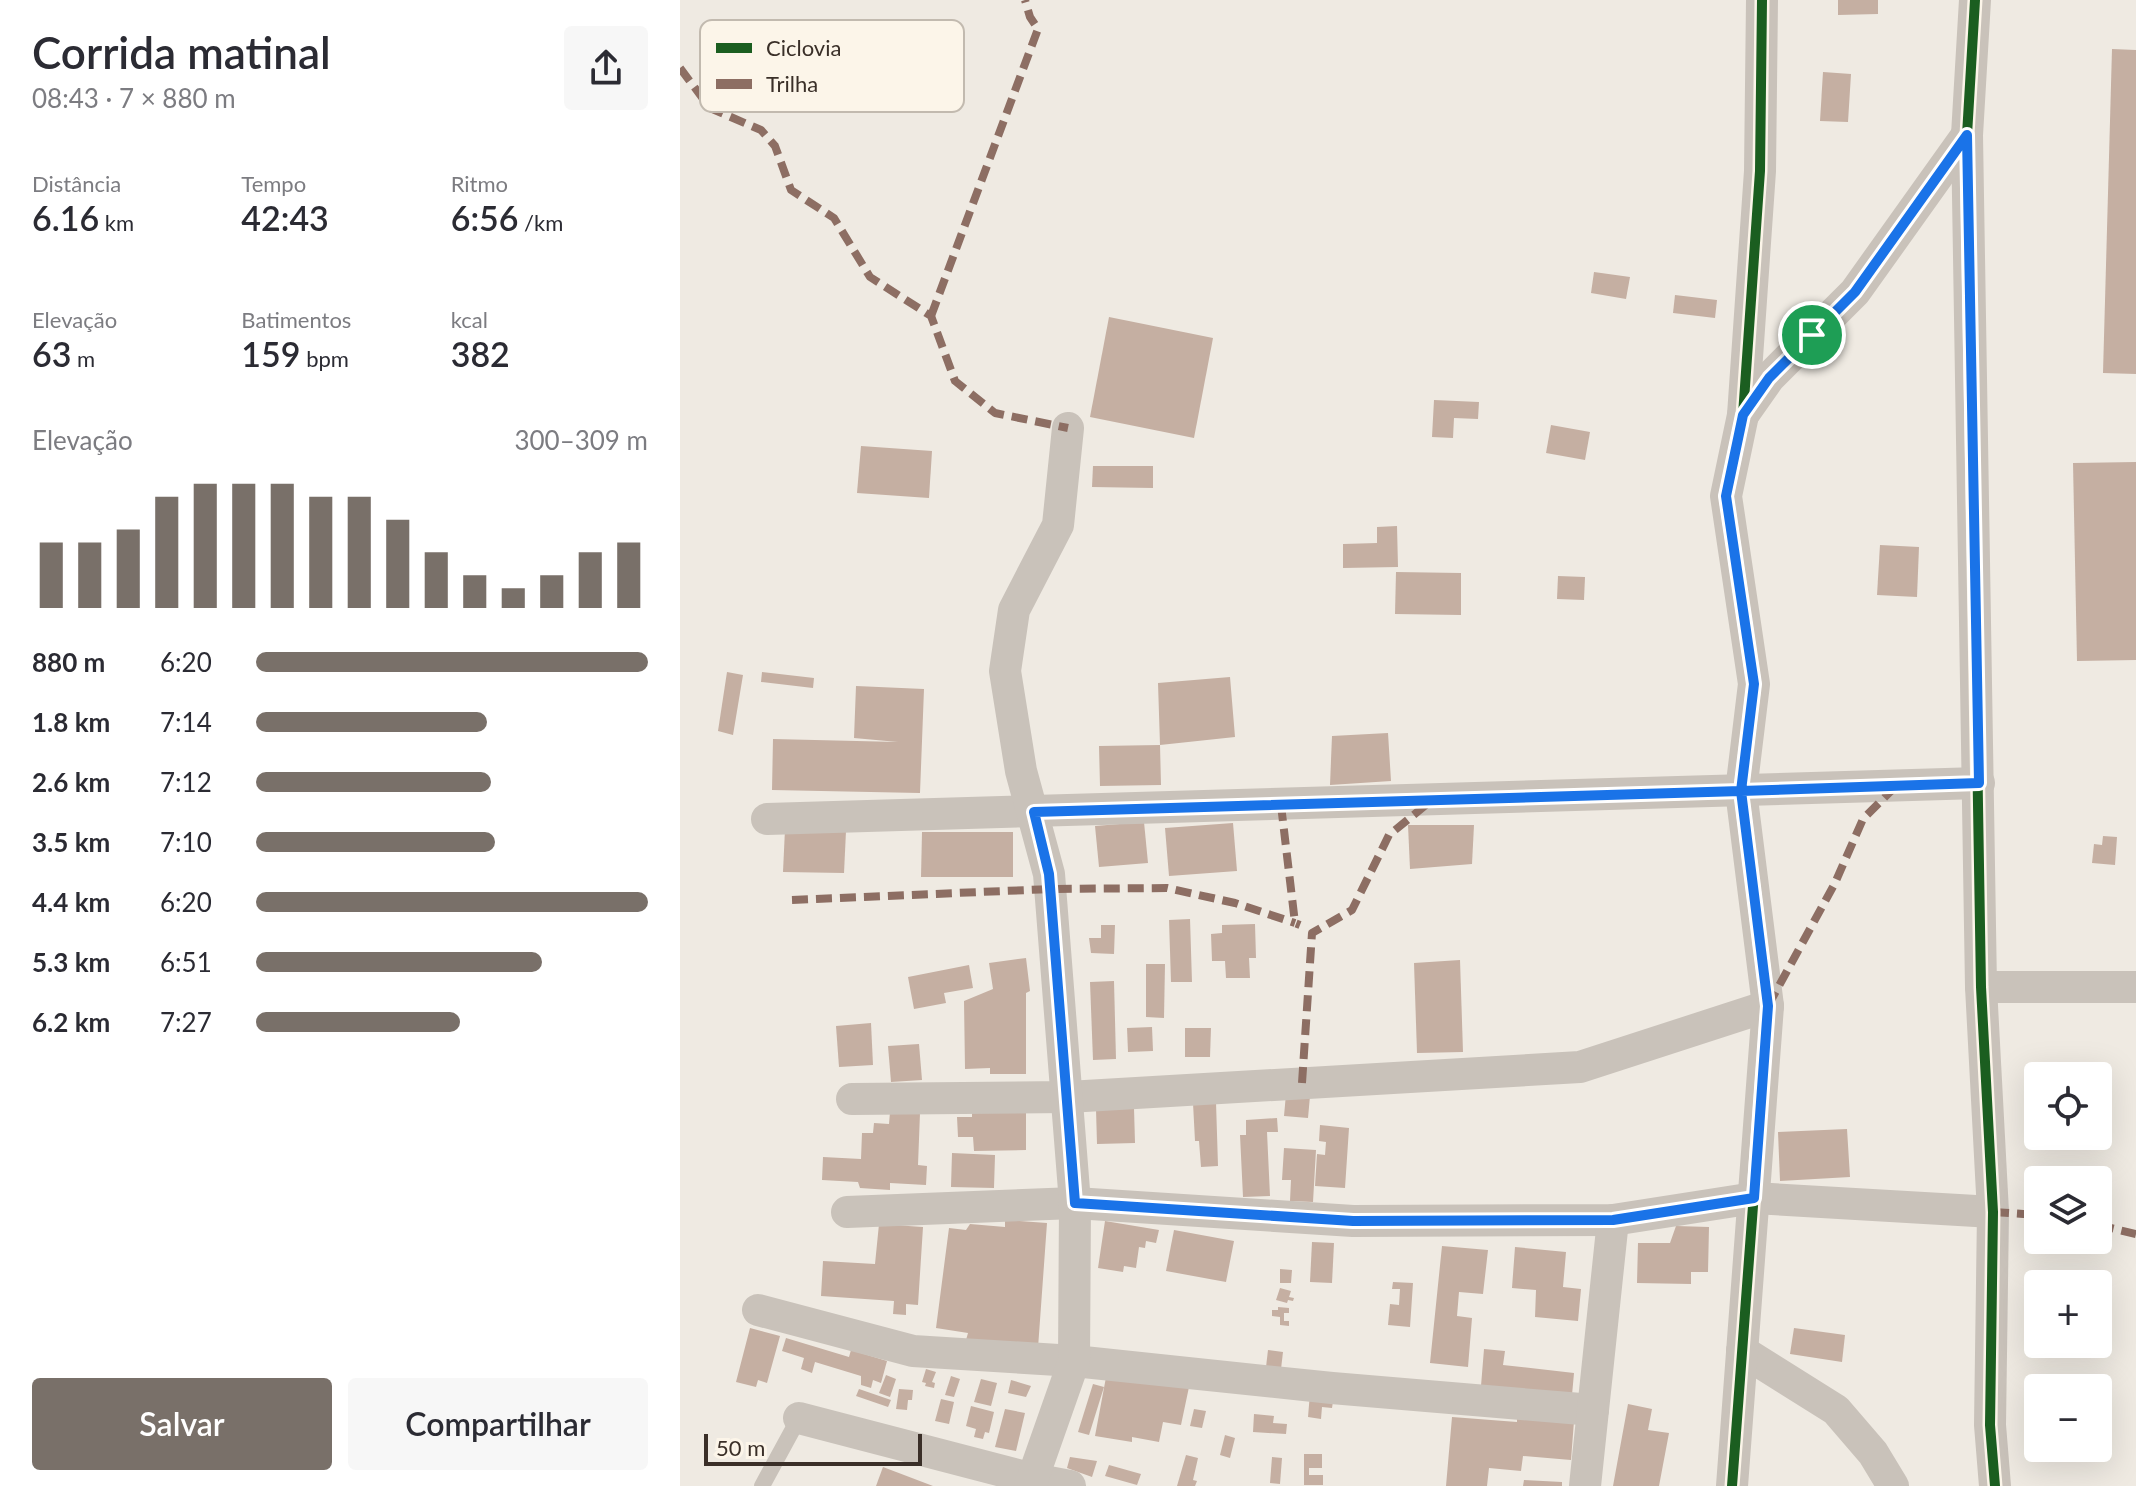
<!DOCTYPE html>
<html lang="pt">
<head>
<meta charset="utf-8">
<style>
  body { margin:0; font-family:Lato,sans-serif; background:#f7f7f7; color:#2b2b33; height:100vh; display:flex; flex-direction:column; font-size:30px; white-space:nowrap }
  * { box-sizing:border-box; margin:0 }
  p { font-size:26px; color:#7c7c81 }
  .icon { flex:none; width:44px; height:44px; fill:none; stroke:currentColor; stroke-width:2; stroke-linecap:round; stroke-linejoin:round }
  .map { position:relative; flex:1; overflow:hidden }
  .sheet { display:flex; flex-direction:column; background:#fff; width:680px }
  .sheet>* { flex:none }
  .tools { position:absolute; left:1344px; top:1062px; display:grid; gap:16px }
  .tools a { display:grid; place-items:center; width:88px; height:88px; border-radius:8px; background:#fff; box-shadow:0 8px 32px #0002; font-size:40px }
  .scale { position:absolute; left:24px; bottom:20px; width:218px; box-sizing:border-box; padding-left:8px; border:4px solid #3a2f28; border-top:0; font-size:22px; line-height:28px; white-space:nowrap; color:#3a2f28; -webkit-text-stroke:6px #fcf5e9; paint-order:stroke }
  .pin { position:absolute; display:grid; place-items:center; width:68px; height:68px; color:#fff; margin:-34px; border:4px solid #fff; border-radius:50%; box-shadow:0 2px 8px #0007 }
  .round { display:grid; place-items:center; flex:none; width:84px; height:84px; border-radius:8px; background:#f7f7f7 }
  .head { display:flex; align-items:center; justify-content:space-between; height:136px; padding:0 32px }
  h1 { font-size:44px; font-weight:600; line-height:60px }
  .metrics { display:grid; grid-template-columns:repeat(3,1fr); gap:12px; height:136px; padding:8px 32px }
  .metrics div { display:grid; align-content:center }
  .metrics b { font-size:34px; font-weight:600 }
  .metrics small { font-size:22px; font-weight:400 }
  .metrics p { font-size:22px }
  .chart { height:224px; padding:16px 32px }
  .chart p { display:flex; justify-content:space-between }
  .chart svg { width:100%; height:144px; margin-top:8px; stroke:#797069; stroke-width:6 }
  .action { display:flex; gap:16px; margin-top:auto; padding:16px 32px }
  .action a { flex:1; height:92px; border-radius:8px; background:#797069; color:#fff; font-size:32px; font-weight:600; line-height:92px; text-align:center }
  .action a+a { background:#f7f7f7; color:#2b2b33 }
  ul { padding:0 32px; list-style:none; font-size:26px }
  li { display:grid; grid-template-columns:128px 96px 1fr; align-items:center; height:60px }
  li i { height:20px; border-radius:10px; background:#797069 }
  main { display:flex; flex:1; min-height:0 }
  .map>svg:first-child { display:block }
</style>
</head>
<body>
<main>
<section class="sheet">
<div class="head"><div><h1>Corrida matinal</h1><p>08:43 · 7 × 880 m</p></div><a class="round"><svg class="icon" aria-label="share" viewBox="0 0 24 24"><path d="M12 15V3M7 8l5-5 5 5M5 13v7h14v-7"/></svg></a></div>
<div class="metrics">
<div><p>Distância</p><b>6.16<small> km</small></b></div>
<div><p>Tempo</p><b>42:43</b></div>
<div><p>Ritmo</p><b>6:56<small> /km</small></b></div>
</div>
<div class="metrics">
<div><p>Elevação</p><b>63<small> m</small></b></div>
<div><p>Batimentos</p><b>159<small> bpm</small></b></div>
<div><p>kcal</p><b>382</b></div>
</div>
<div class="chart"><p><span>Elevação</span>300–309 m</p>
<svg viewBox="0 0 160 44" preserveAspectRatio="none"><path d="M5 44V24M15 44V24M25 44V20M35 44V10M45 44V6M55 44V6M65 44V6M75 44V10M85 44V10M95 44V17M105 44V27M115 44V34M125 44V38M135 44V34M145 44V27M155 44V24"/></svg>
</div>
<ul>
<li><b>880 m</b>6:20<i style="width:100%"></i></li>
<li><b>1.8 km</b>7:14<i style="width:59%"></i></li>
<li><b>2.6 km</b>7:12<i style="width:60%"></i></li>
<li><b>3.5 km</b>7:10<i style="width:61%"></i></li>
<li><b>4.4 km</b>6:20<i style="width:100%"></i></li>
<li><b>5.3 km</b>6:51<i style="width:73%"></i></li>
<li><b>6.2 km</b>7:27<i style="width:52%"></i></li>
</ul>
<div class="action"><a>Salvar</a><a>Compartilhar</a></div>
</section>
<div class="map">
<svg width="1456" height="1486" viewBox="0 0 1456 1486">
  <rect width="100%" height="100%" fill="#efeae2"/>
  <g fill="#c5afa2">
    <polygon points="1158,0 1198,0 1198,14 1158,15"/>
    <polygon points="1432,49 1456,50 1456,374 1423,373"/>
    <polygon points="1143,72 1171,74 1168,122 1140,121"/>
    <polygon points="914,272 950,277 946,299 911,293"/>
    <polygon points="995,295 1037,300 1035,318 993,313"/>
    <polygon points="429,317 533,338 514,438 410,417"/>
    <polygon points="754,400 799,402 798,419 774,418 773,438 752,437"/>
    <polygon points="871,425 910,432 905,460 866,453"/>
    <polygon points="181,446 252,451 249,498 177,493"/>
    <polygon points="1456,462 1456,660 1397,661 1393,463"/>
    <polygon points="413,466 473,466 473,488 412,487"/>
    <polygon points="717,526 718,567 663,568 663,544 697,543 697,527"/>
    <polygon points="1200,545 1239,547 1237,597 1197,595"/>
    <polygon points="716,572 781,573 781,615 715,614"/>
    <polygon points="878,576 905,577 904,600 877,599"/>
    <polygon points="47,672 63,675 53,735 38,731"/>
    <polygon points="82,672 134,678 133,688 81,682"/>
    <polygon points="550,677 555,737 480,745 481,785 420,786 419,746 480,745 478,683"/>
    <polygon points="176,686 244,689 240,793 92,790 93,739 218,742 174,738"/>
    <polygon points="708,733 711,781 650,785 652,736"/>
    <polygon points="464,822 468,863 419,867 415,826"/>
    <polygon points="553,823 557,871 489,876 485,828"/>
    <polygon points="728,825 794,825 792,864 730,869"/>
    <polygon points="105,829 166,831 164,873 103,872"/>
    <polygon points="242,832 333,832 333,877 241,877"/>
    <polygon points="1423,836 1437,837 1435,865 1412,863 1414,844 1422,845"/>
    <polygon points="510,919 512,982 491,982 489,920"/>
    <polygon points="575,924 576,958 569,958 570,978 546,978 545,961 532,961 531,934 542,933 542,925"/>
    <polygon points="421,925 435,925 434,954 411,953 409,938 421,938"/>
    <polygon points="346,958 350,991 346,993 346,1074 310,1074 310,1068 285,1069 284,1001 313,989 309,963"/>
    <polygon points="780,960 783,1052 737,1053 734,963"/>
    <polygon points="466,964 485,964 484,1018 466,1017"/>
    <polygon points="289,965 293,988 264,993 266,1003 234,1009 228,977"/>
    <polygon points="434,981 436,1059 413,1060 410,982"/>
    <polygon points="191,1023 193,1065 159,1067 156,1026"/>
    <polygon points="472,1027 473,1051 448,1052 447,1028"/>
    <polygon points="505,1028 531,1028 530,1057 505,1057"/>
    <polygon points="239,1044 242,1080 211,1082 208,1046"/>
    <polygon points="606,1094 630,1096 628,1118 604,1116"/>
    <polygon points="536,1102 538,1166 521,1167 519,1141 515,1141 513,1103"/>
    <polygon points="454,1108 455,1143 417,1144 416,1109"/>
    <polygon points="346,1111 346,1150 294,1151 293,1137 278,1137 277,1117 292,1117 292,1112"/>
    <polygon points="210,1112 240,1113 238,1165 247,1166 246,1185 210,1183 210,1190 180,1188 178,1182 142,1180 143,1157 181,1159 182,1133 193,1133 194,1123 209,1124"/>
    <polygon points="597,1118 598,1132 587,1132 590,1196 563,1197 560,1135 566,1135 566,1120"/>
    <polygon points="640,1125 669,1128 665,1188 635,1186 637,1154 645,1155 646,1142 639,1141"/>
    <polygon points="1167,1129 1170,1177 1100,1181 1098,1132"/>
    <polygon points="604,1148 636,1150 633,1202 610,1201 611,1180 602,1180"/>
    <polygon points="272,1153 315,1155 314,1188 271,1187"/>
    <polygon points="325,1220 367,1223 358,1348 286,1340 288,1333 256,1328 269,1228 286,1230 290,1224 325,1227"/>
    <polygon points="425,1221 479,1230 476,1243 466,1241 465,1248 459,1247 456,1268 444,1266 443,1272 418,1268"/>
    <polygon points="199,1224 243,1227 238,1305 226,1304 226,1315 213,1314 214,1301 141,1296 143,1261 195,1264"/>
    <polygon points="996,1226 1029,1227 1028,1272 1011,1272 1011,1284 957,1283 958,1243 990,1243"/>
    <polygon points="494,1230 554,1241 546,1282 486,1271"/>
    <polygon points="632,1242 654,1243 652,1283 630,1282"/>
    <polygon points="762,1246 808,1250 803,1294 779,1292 777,1316 792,1318 788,1367 750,1363"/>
    <polygon points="835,1247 886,1252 883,1287 901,1289 898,1321 855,1317 856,1290 832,1288"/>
    <polygon points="600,1269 612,1270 611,1283 600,1283"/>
    <polygon points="713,1282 733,1283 730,1327 708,1325 710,1304 719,1305 720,1289 712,1289"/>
    <polygon points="600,1288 611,1291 609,1297 614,1298 613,1301 608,1300 607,1303 596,1300"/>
    <polygon points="598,1307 609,1308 609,1313 604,1313 604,1321 609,1321 609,1326 600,1325 600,1317 592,1316 592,1310 598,1310"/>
    <polygon points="70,1328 100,1336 87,1383 78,1380 76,1387 56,1382"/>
    <polygon points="1114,1328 1165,1335 1162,1362 1110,1354"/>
    <polygon points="106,1338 169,1357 171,1350 207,1361 201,1383 193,1380 191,1388 181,1385 181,1376 135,1362 132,1373 121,1369 124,1358 102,1351"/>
    <polygon points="804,1349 825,1351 823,1365 894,1373 892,1395 801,1386"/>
    <polygon points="588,1350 603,1352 601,1369 586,1367"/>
    <polygon points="246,1369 256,1372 252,1382 255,1383 254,1388 245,1386 246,1383 242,1382"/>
    <polygon points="427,1372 509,1387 501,1425 483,1422 479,1442 452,1437 452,1442 415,1436"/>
    <polygon points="206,1375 216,1379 210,1397 199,1393"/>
    <polygon points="271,1376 280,1379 274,1397 265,1395"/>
    <polygon points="301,1379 317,1383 311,1406 294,1402"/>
    <polygon points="331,1380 351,1386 346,1397 328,1393"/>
    <polygon points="413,1384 424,1387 409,1435 398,1432"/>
    <polygon points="179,1389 211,1400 208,1407 176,1396"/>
    <polygon points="219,1389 233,1390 232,1400 228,1400 227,1410 216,1409"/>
    <polygon points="630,1393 654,1395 652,1408 642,1407 641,1419 628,1417"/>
    <polygon points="261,1399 274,1402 269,1424 255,1421"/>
    <polygon points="948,1404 972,1409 968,1430 989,1433 979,1486 933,1486"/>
    <polygon points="291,1406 314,1412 309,1433 305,1432 303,1439 294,1437 296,1429 286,1426"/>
    <polygon points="325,1409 345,1413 336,1451 315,1447"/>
    <polygon points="514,1409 526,1411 522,1428 510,1426"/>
    <polygon points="574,1414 594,1416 593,1423 607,1424 606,1434 573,1432"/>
    <polygon points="772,1417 837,1422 837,1417 894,1421 891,1460 843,1456 841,1471 809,1468 807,1486 766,1486"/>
    <polygon points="545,1435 555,1438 550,1458 540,1455"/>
    <polygon points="624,1454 642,1454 642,1468 629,1468 629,1475 643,1475 643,1485 624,1485"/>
    <polygon points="506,1455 518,1458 513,1480 517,1481 515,1486 497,1486"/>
    <polygon points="390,1457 417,1461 412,1477 387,1468"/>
    <polygon points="592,1457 602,1458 600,1484 590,1483"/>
    <polygon points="429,1465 461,1474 457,1485 425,1476"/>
    <polygon points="203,1467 253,1486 196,1486"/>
    <polygon points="844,1480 882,1482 882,1486 843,1486"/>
  </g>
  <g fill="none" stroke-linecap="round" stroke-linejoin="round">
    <polyline stroke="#c9c2ba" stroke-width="16" points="82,1486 119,1418"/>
    <g stroke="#c9c2ba" stroke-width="32">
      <polyline points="1295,0 1287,135 1301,987 1313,1212 1310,1425 1315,1486"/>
      <polyline points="1063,415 1089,378 1175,292 1287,135"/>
      <polyline points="87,819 1299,783"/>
      <polyline points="1301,987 1456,987"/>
      <polyline points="172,1099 388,1097 900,1067 1088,1006"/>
      <polyline points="167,1212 395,1203 673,1221 933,1220 1074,1198 1313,1212"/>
      <polyline points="78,1310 233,1351 394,1361 652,1388 913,1410"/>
      <polyline points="1062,1351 1156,1410 1193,1453 1213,1486"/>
      <polyline points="119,1418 353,1479 390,1486"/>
      <polyline points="350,1486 394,1361 395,1203 369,874 341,771 325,671 334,610 378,525 388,428"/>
      <polyline points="905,1486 933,1220"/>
      <polyline points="1052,1486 1088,1006 1061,791 1074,684 1046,496 1063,415 1080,171 1082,0"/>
    </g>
    <g stroke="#8d6e63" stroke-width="8" stroke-dasharray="16 8" stroke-linecap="butt">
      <polyline points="0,68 30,108 81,130 95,146 111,190 154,218 190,277 251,316 275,381 315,413 388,428"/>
      <polyline points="251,316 358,29 350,17 345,0"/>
      <polyline points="601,805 615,923 620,925"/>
      <polyline points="112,900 371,889 487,888 555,903 615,923"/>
      <polyline points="1088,1006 1155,883 1183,819 1216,786"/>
      <polyline points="622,1083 632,933 672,910 709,835 752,800"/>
      <polyline points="1313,1212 1358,1215"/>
      <polyline points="1418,1225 1456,1234"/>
    </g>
    <defs>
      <g id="cycleway">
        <polyline points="1295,0 1287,135 1301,987 1313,1212 1310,1425 1315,1486"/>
        <polyline points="1052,1486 1088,1006 1061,791 1074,684 1046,496 1063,415 1080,171 1082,0"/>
      </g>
    </defs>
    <use href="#cycleway" stroke="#fcf5e9" stroke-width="15"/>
    <use href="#cycleway" stroke="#1b5e20" stroke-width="10"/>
  </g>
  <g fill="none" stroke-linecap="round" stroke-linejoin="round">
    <defs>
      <polyline id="route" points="1132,335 1089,378 1063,415 1046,496 1074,684 1061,791 354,812 369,874 395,1203 673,1221 933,1220 1074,1198 1088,1006 1061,791 1299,783 1287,135 1175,292 1132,335"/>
    </defs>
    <use href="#route" stroke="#fff" stroke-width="16"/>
    <use href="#route" stroke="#1a73e8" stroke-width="10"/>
  </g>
  <rect x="20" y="20" width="264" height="92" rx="12" fill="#fcf5e9" stroke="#c2baaf" stroke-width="2"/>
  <rect x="36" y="43" width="36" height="10" fill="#1b5e20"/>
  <rect x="36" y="79" width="36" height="10" fill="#8d6e63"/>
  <g font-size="22" fill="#3a2f28">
    <text x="86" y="56">Ciclovia</text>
    <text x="86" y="92">Trilha</text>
  </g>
</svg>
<div class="tools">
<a><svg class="icon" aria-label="locate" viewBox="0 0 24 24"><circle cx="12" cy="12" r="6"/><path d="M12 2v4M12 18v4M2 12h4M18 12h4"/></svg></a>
<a><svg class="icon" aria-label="layers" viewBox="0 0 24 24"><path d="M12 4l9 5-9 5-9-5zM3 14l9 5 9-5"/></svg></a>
<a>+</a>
<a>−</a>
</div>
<div class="scale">50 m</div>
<div class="pin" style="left:1132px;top:335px;background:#1e9e55"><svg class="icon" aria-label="arrive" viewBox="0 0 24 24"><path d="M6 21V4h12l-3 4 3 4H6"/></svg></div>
</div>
</main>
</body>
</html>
